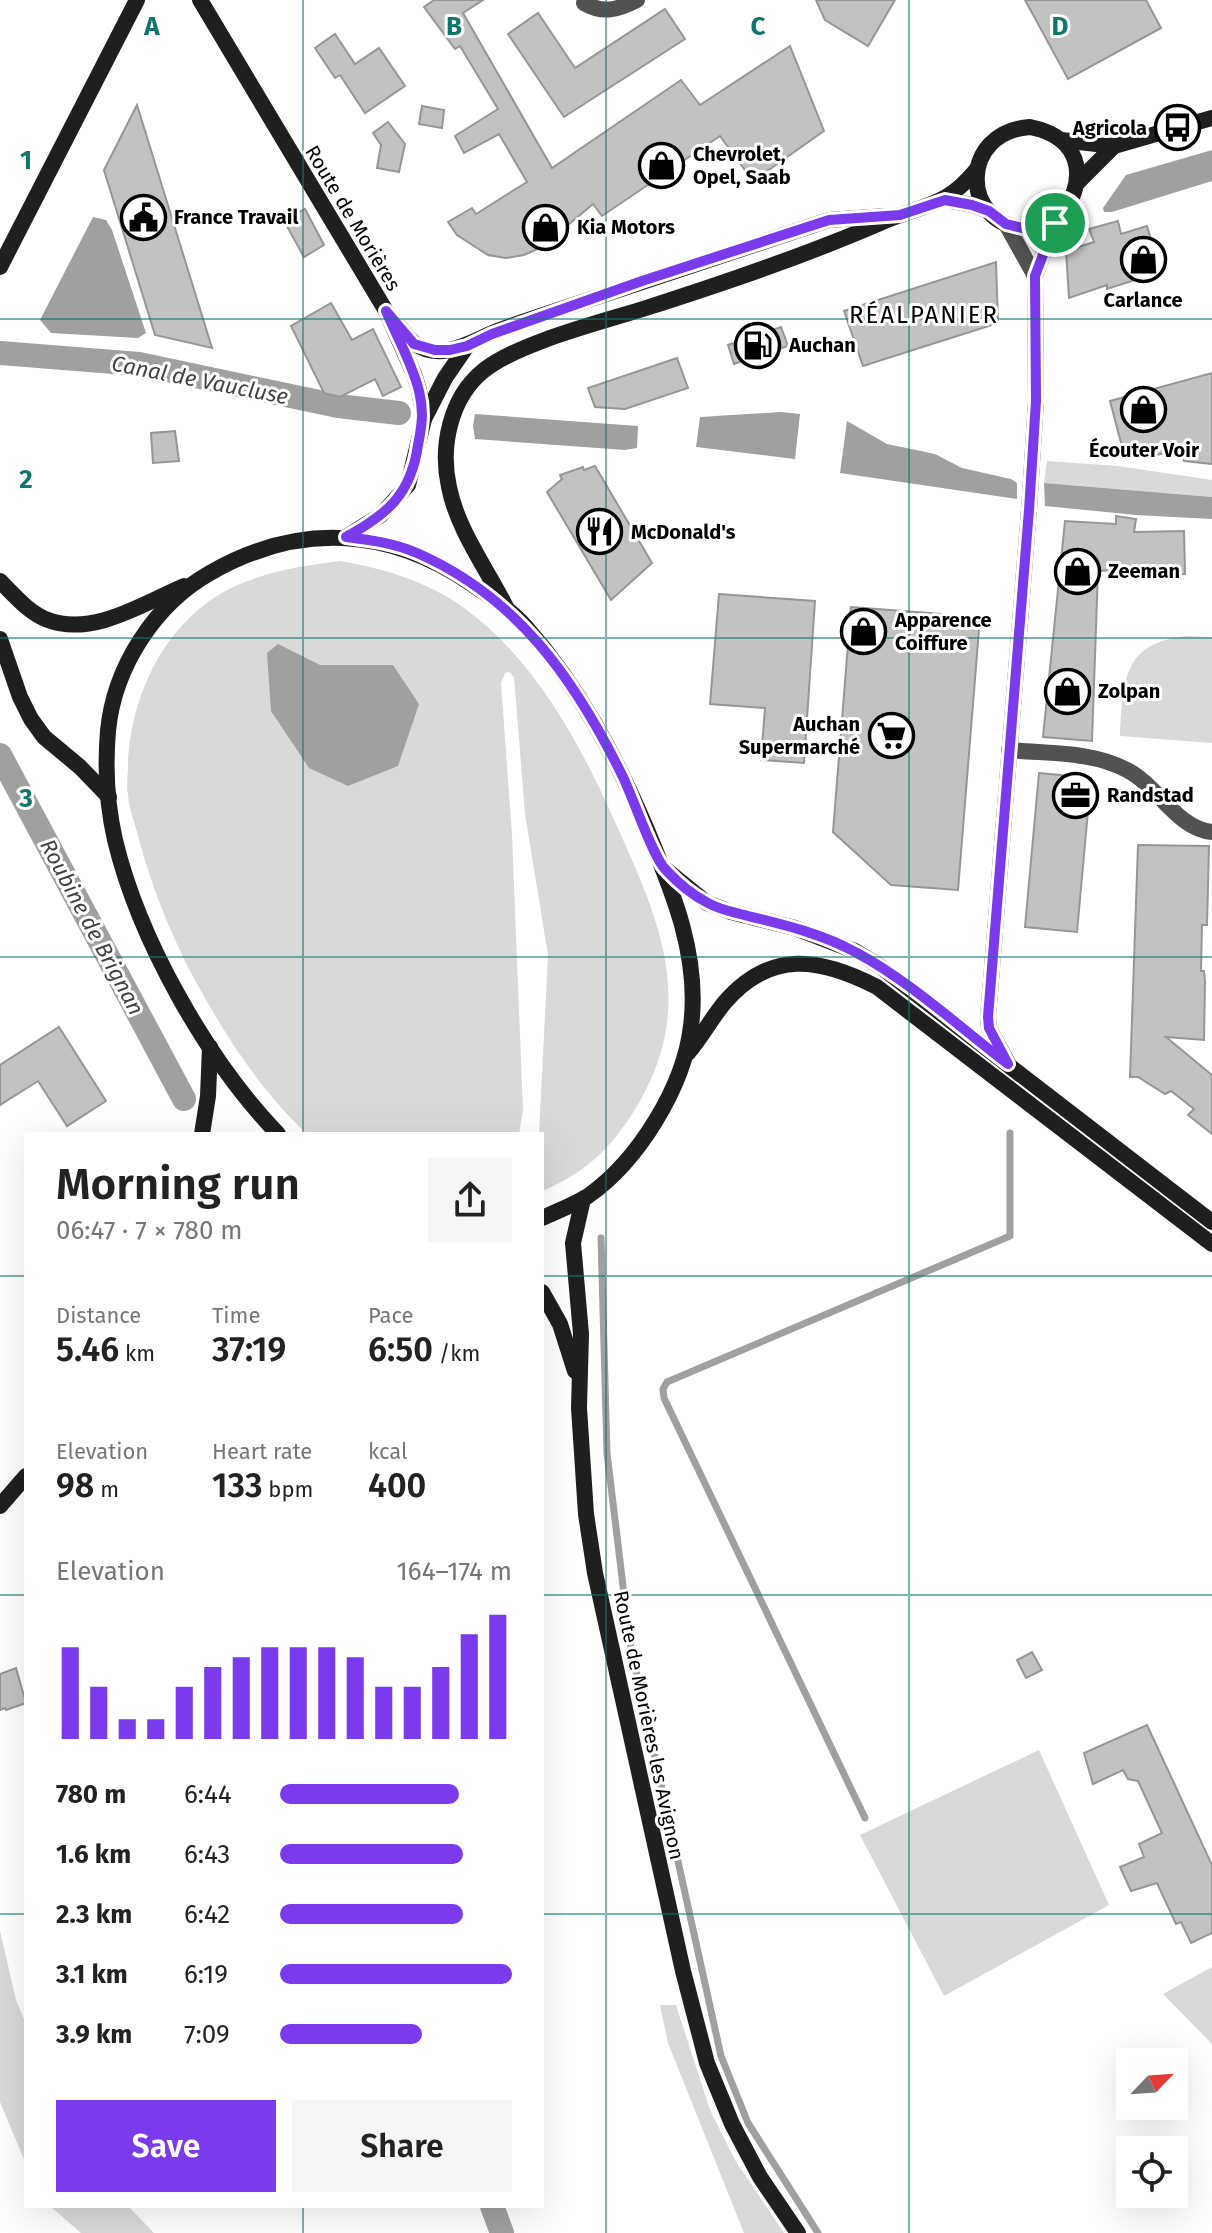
<!DOCTYPE html>
<html lang="en">
<head>
<meta charset="utf-8">
<style>
  body { margin:0; font-family:"Fira Sans",sans-serif; background:#f6f6f6; color:#222; height:100vh; display:flex; flex-direction:column; font-size:30px; white-space:nowrap }
  * { box-sizing:border-box; margin:0 }
  p { font-size:26px; color:#767676 }
  .icon { flex:none; width:44px; height:44px; fill:none; stroke:currentColor; stroke-width:2; stroke-linecap:round; stroke-linejoin:round }
  .map { position:relative; flex:1; overflow:hidden }
  .sheet { position:absolute; left:24px; top:1132px; width:520px; height:1076px; display:flex; flex-direction:column; background:#fff; border-radius:0px; box-shadow:0 8px 32px #0002 }
  .sheet>* { flex:none }
  .needle { width:52px; rotate:65deg }
  .tools { position:absolute; left:1116px; top:2048px; display:grid; gap:16px }
  .tools a { display:grid; place-items:center; width:72px; height:72px; border-radius:0px; background:#fff; box-shadow:0 8px 32px #0002; font-size:40px }
  .pin { position:absolute; display:grid; place-items:center; width:68px; height:68px; color:#fff; margin:-34px; border:4px solid #fff; border-radius:50%; box-shadow:0 2px 8px #0007 }
  .round { display:grid; place-items:center; flex:none; width:84px; height:84px; border-radius:0px; background:#f6f6f6 }
  .overview { display:flex; align-items:center; justify-content:space-between; height:136px; padding:0 32px }
  h1 { font-size:44px; font-weight:600; line-height:60px }
  .figures { display:grid; grid-template-columns:repeat(3,1fr); gap:12px; height:136px; padding:8px 32px }
  .figures div { display:grid; align-content:center }
  .figures b { font-size:34px; font-weight:600 }
  .figures small { font-size:22px; font-weight:400 }
  .figures p { font-size:22px }
  .chart { height:224px; padding:16px 32px }
  .chart p { display:flex; justify-content:space-between }
  .chart svg { width:100%; height:144px; margin-top:8px; stroke:#7c3aed; stroke-width:6 }
  .cta { display:flex; gap:16px; margin-top:auto; padding:16px 32px }
  .cta a { flex:1; height:92px; border-radius:0px; background:#7c3aed; color:#fff; font-size:32px; font-weight:600; line-height:92px; text-align:center }
  .cta a+a { background:#f6f6f6; color:#222 }
  ul { padding:0 32px; list-style:none; font-size:26px }
  li { display:grid; grid-template-columns:128px 96px 1fr; align-items:center; height:60px }
  li i { height:20px; border-radius:10px; background:#7c3aed }
  .map>svg:first-child { display:block }
</style>
</head>
<body>
<div class="map">
<svg width="1212" height="2233" viewBox="0 0 1212 2233">
  <rect width="100%" height="100%" fill="#fff"/>
  <g fill="#d9d9d9">
    <polygon points="1047,461 1118,466 1212,480 1212,497 1044,483"/>
    <path d="M340,561C383,568 429,582 464,608C532,657 577,738 611,813C658,917 701,1004 634,1111C610,1149 587,1171 545,1190L542,1188V1134H539L548,955L525,814L514,677L509,672L505,673L501,683L512,835L523,1110L519,1134H307C261,1091 226,1037 196,982C171,936 152,888 138,836C135,823 129,809 128,795C126,786 128,775 128,765C131,689 171,610 245,582C275,570 308,565 340,561Z"/>
    <path d="M1186,636L1212,637V743L1120,736C1123,682 1122,643 1186,636Z"/>
    <polygon points="1039,1750 1109,1905 944,1996 860,1835"/>
    <polygon points="0,1931 16,2000 26,2024 26,2164 0,2102"/>
    <polygon points="1212,1967 1212,2044 1163,1994"/>
    <polygon points="660,2005 676,2005 710,2110 735,2160 784,2233 744,2233 668,2043"/>
    <polygon points="50,2206 128,2206 154,2233 81,2233"/>
  </g>
  <g fill="#a0a0a0">
    <polygon points="1212,150 1212,181 1112,212 1104,212 1103,208 1126,175"/>
    <polygon points="93,217 106,220 112,230 146,333 138,338 51,333 40,320"/>
    <polygon points="781,412 800,414 795,459 696,447 700,417"/>
    <polygon points="475,414 638,426 637,448 625,450 475,439 473,426"/>
    <polygon points="847,421 887,444 935,454 962,468 1011,479 1017,483 1017,499 840,473"/>
    <polygon points="1044,483 1212,497 1212,519 1136,515 1045,506"/>
    <polygon points="278,644 320,665 393,665 419,704 398,766 348,786 309,768 271,711 267,653"/>
  </g>
  <g fill="none" stroke-linecap="round" stroke-linejoin="round">
    <g stroke="#a0a0a0" stroke-width="7">
      <polyline points="601,1238 607,1453 630,1644 721,2056 748,2123 818,2233"/>
      <polyline points="865,1818 664,1398 663,1389 667,1382 1010,1236 1010,1133"/>
    </g>
    <g stroke="#a0a0a0" stroke-width="24">
      <polyline points="0,353 139,364 338,406 399,413"/>
      <polyline points="0,755 184,1099"/>
      <polyline points="492,2206 502,2233"/>
    </g>
  </g>
  <g fill="#c2c2c2" stroke="#969696" stroke-width="2">
    <polygon points="434,0 483,0 463,13 552,168 681,80 700,105 790,46 824,131 753,181 720,136 602,216 593,204 542,247 524,255 506,258 488,255 457,235 448,222 472,208 476,214 527,182 499,134 464,153 455,136 498,109 460,46 455,49 424,7"/>
    <polygon points="816,0 895,0 868,46 825,20"/>
    <polygon points="1025,0 1146,0 1161,28 1068,79"/>
    <polygon points="665,9 685,39 564,117 508,34 538,13 575,68"/>
    <polygon points="335,34 355,64 379,48 405,86 365,113 340,75 335,78 315,48"/>
    <polygon points="137,105 146,134 212,348 155,335 104,170"/>
    <polygon points="422,106 444,110 442,128 419,124"/>
    <polygon points="388,122 405,144 399,172 377,168 381,145 373,133"/>
    <polygon points="305,209 324,245 304,257 284,221"/>
    <polygon points="1118,221 1121,234 1147,226 1160,269 1135,277 1135,280 1107,289 1107,285 1069,298 1066,251 1094,242 1089,229"/>
    <polygon points="996,262 998,323 863,366 844,311"/>
    <polygon points="331,303 352,340 373,329 401,387 383,396 375,379 340,397 324,393 291,326"/>
    <polygon points="781,327 788,346 734,364 728,345"/>
    <polygon points="677,358 688,388 625,409 595,407 588,388"/>
    <polygon points="1212,373 1212,464 1184,461 1180,449 1153,456 1124,454 1110,401"/>
    <polygon points="175,431 179,461 153,463 151,433"/>
    <polygon points="595,466 652,563 611,600 547,492 562,479 560,475 583,467 584,470"/>
    <polygon points="1116,516 1136,519 1134,532 1184,531 1185,574 1141,575 1141,569 1098,571 1092,741 1043,737 1065,521 1116,524"/>
    <polygon points="719,594 815,601 804,763 761,760 765,708 710,704"/>
    <polygon points="851,607 980,617 958,890 891,885 833,832"/>
    <polygon points="1039,773 1091,778 1077,932 1025,927"/>
    <polygon points="1138,845 1209,846 1207,925 1202,925 1201,971 1204,971 1205,982 1204,1040 1166,1037 1212,1075 1212,1134 1188,1115 1194,1109 1171,1091 1165,1094 1138,1077 1130,1077"/>
    <polygon points="59,1027 106,1101 67,1126 38,1081 0,1105 0,1065"/>
    <polygon points="1032,1652 1042,1670 1026,1678 1017,1660"/>
    <polygon points="16,1668 26,1703 6,1710 5,1708 0,1710 0,1674"/>
    <polygon points="1147,1725 1212,1865 1212,1933 1191,1943 1181,1922 1176,1924 1157,1883 1131,1891 1120,1867 1144,1857 1139,1844 1162,1833 1138,1781 1128,1779 1123,1770 1093,1784 1084,1753"/>
  </g>
  <g fill="none" stroke-linecap="round" stroke-linejoin="round">
    <g stroke="#525252" stroke-width="16">
      <path d="M584,3C603,14 618,10 637,0"/>
      <polyline points="1006,224 1035,276"/>
      <path d="M1009,750C1048,754 1092,751 1127,770C1158,786 1176,828 1212,832"/>
      <polyline points="1008,1063 989,1028 988,1017 1029,510 1036,401 1035,276 1055,223"/>
    </g>
    <g stroke="#1f1f1f" stroke-width="16">
      <polyline points="200,0 386,311 414,374 419,390 424,419 408,485 381,515 346,537"/>
      <path d="M1030,127C1086,138 1089,186 1055,223C1044,226 1034,229 1024,228C961,224 959,132 1030,127Z"/>
      <polyline points="1061,140 1114,146 1212,118"/>
      <polyline points="1078,182 1114,146"/>
      <polyline points="945,200 972,205 989,211"/>
      <polyline points="0,267 137,0"/>
      <path d="M398,325C403,331 409,339 415,344C441,362 471,342 495,332C507,327 519,323 531,319L829,220L886,216"/>
      <polyline points="424,419 445,378 467,346"/>
      <path d="M0,581C14,595 29,613 48,620C93,637 144,603 184,586"/>
      <path d="M506,607C487,569 457,529 449,487C440,447 450,398 483,371C517,343 602,322 646,308C727,282 807,255 885,221C926,204 946,207 977,169"/>
      <polyline points="0,639 20,697 31,719 44,737 80,767 109,797"/>
      <polyline points="665,869 707,903 731,912 795,928 855,951 881,967 1212,1222"/>
      <path d="M688,1053C701,1038 713,1016 725,1002C771,949 821,958 877,987L1212,1244"/>
      <polyline points="202,1134 208,1096 210,1047"/>
      <path d="M278,1134C207,1060 139,940 115,840C107,805 105,766 108,731C114,667 155,604 210,573C299,522 389,527 473,585C492,598 511,610 526,627C579,687 616,757 647,830C673,892 700,957 691,1026C684,1087 638,1161 588,1196C574,1205 557,1211 542,1218"/>
      <polyline points="583,1199 573,1243 581,1334 579,1408 586,1514 595,1573 683,1971 707,2063 732,2124 760,2177 798,2233"/>
      <polyline points="542,1292 560,1324 575,1371"/>
      <polyline points="0,1506 26,1476"/>
    </g>
  </g>
  <g fill="none" stroke-linecap="round" stroke-linejoin="round">
    <defs>
      <path id="route" d="M945,200L972,205L989,211L1006,224L1022,228L1055,223L1035,276L1036,401L1029,510L988,1017L989,1028L1008,1064C962,1029 908,980 857,953C823,934 785,925 748,916C734,912 720,910 708,903C692,895 677,882 665,869C652,855 633,797 622,775C575,680 518,597 417,553C394,543 370,540 346,537C388,514 411,494 418,445C422,425 424,411 419,391C412,363 397,337 386,311L414,344L435,350H450L467,346L492,334L642,281L829,220L900,215Z"/>
    </defs>
    <use href="#route" stroke="#fff" stroke-width="16"/>
    <use href="#route" stroke="#7c3aed" stroke-width="10"/>
  </g>
  <path fill="none" stroke="#0f766e" stroke-width="2" stroke-opacity="0.55" d="M303,0V1134M606,0V2233M909,0V2233M0,319H1212M0,638H1212M0,957H1212M0,1276H26M542,1276H1212M0,1595H26M542,1595H1212M0,1914H26M542,1914H1212M303,2206V2233"/>
  <defs>
    <symbol id="bus-ring" viewBox="-11 -11 22 22"><circle r="9.5" fill="#fff" stroke="#000" stroke-width="1.5"/><path d="M-5-6H5V4H4V6H2V4H-2V6H-4V4H-5ZM-3.5-4V0h7V-4ZM-3.5 1.2v1.5H-2V1.2ZM2 1.2v1.5H3.5V1.2Z" fill="#000"/></symbol>
    <symbol id="shop-ring" viewBox="-11 -11 22 22"><circle r="9.5" fill="#fff" stroke="#000" stroke-width="1.5"/><path d="M-5-2.5h2.3a2.7 3.5 0 0 1 5.4 0H5L5.5 6h-11ZM-1.5-2.5h3a1.5 2.3 0 0 0-3 0Z" fill="#000"/></symbol>
    <symbol id="civic-ring" viewBox="-11 -11 22 22"><circle r="9.5" fill="#fff" stroke="#000" stroke-width="1.5"/><path d="M-.6-6.5H3V-4.5H.6V-3L4-1V1h2V6H-6V1h2V-1L-.6-3ZM-1.2 2.5V6h2.4V2.5Z" fill="#000"/></symbol>
    <symbol id="fuel-ring" viewBox="-11 -11 22 22"><circle r="9.5" fill="#fff" stroke="#000" stroke-width="1.5"/><path d="M-5.5-6h7V0h2V4h1.3V-2.5L3-4.5l.8-.8L6-3V5H2.5V1h-1V6h-7ZM-4.2-4.7v3.2H.2V-4.7Z" fill="#000"/></symbol>
    <symbol id="restaurant-ring" viewBox="-11 -11 22 22"><circle r="9.5" fill="#fff" stroke="#000" stroke-width="1.5"/><path d="M-5-6h1v4h1v-4h1v4h1v-4h1v5L-1.5 .5V6h-2V.5L-5-1ZM5-6V6H3V1.5H1.5Q1.5-4 5-6Z" fill="#000"/></symbol>
    <symbol id="supermarket-ring" viewBox="-11 -11 22 22"><circle r="9.5" fill="#fff" stroke="#000" stroke-width="1.5"/><path d="M-6-5.5h2.5l.6 2H6L4.5 2H-2.5L-4.4-4H-6ZM-1.5 3.2a1.3 1.3 0 1 0 .1 0ZM3 3.2a1.3 1.3 0 1 0 .1 0Z" fill="#000"/></symbol>
    <symbol id="office-ring" viewBox="-11 -11 22 22"><circle r="9.5" fill="#fff" stroke="#000" stroke-width="1.5"/><path d="M-6-3h4V-5.5h4V-3h4V5H-6ZM-1-4.5V-3h2v-1.5ZM-6 0V1H6V0Z" fill="#000"/></symbol>
  </defs>
  <g fill-rule="evenodd">
    <use href="#bus-ring" x="1152" y="102" width="51" height="51"/>
    <use href="#shop-ring" x="636" y="140" width="51" height="51"/>
    <use href="#civic-ring" x="118" y="192" width="51" height="51"/>
    <use href="#shop-ring" x="520" y="202" width="51" height="51"/>
    <use href="#shop-ring" x="1118" y="234" width="51" height="51"/>
    <use href="#fuel-ring" x="732" y="320" width="51" height="51"/>
    <use href="#shop-ring" x="1118" y="384" width="51" height="51"/>
    <use href="#restaurant-ring" x="574" y="506" width="51" height="51"/>
    <use href="#shop-ring" x="1052" y="546" width="51" height="51"/>
    <use href="#shop-ring" x="838" y="606" width="51" height="51"/>
    <use href="#shop-ring" x="1042" y="666" width="51" height="51"/>
    <use href="#supermarket-ring" x="866" y="710" width="51" height="51"/>
    <use href="#office-ring" x="1050" y="770" width="51" height="51"/>
  </g>
  <g text-anchor="middle" dominant-baseline="central" stroke-width="6" stroke-linejoin="round" paint-order="stroke">
    <g font-size="20" font-weight="bold" fill="#000" stroke="#fff" text-anchor="start">
      <text x="1147" y="128" text-anchor="end">Agricola</text>
      <text x="693" y="154">Chevrolet,<tspan x="693" dy="23">Opel, Saab</tspan></text>
      <text x="174" y="217">France Travail</text>
      <text x="577" y="227">Kia Motors</text>
      <text x="1143" y="300" text-anchor="middle">Carlance</text>
      <text x="789" y="345">Auchan</text>
      <text x="1144" y="450" text-anchor="middle">Écouter Voir</text>
      <text x="631" y="532">McDonald's</text>
      <text x="1108" y="571">Zeeman</text>
      <text x="895" y="620">Apparence<tspan x="895" dy="23">Coiffure</tspan></text>
      <text x="1098" y="691">Zolpan</text>
      <text x="860" y="724" text-anchor="end">Auchan<tspan x="860" dy="23">Supermarché</tspan></text>
      <text x="1107" y="795">Randstad</text>
    </g>
    <g font-size="20" fill="#000" stroke="#fff">
      <text transform="translate(353 218) rotate(59)">Route de Morières</text>
      <text transform="translate(649 1725) rotate(78)">Route de Morières les Avignon</text>
    </g>
    <g font-size="22" font-style="italic" fill="#414141" stroke="#fff">
      <text transform="translate(200 380) rotate(11)">Canal de Vaucluse</text>
      <text transform="translate(92 927) rotate(62)">Roubine de Brignan</text>
    </g>
    <g font-size="24" letter-spacing="2" fill="#000" stroke="#fff">
      <text x="924" y="315">RÉALPANIER</text>
    </g>
  </g>
  <g font-size="26" text-anchor="middle" font-weight="bold" fill="#0f766e" stroke="#fff" stroke-width="6" stroke-linejoin="round" paint-order="stroke">
    <text x="152" y="35">A</text>
    <text x="454" y="35">B</text>
    <text x="758" y="35">C</text>
    <text x="1060" y="35">D</text>
    <text x="26" y="169">1</text>
    <text x="26" y="488">2</text>
    <text x="26" y="807">3</text>
  </g>
</svg>
<div class="tools">
<a><svg class="needle" viewBox="-14 -14 28 28"><path d="M0-13l5 13h-10z" fill="#e53935"/><path d="M0 13l5-13h-10z" fill="#767676"/></svg></a>
<a><svg class="icon" aria-label="locate" viewBox="0 0 24 24"><circle cx="12" cy="12" r="6"/><path d="M12 2v4M12 18v4M2 12h4M18 12h4"/></svg></a>
</div>
<div class="pin" style="left:1055px;top:223px;background:#1e9e55"><svg class="icon" aria-label="arrive" viewBox="0 0 24 24"><path d="M6 21V4h12l-3 4 3 4H6"/></svg></div>
<section class="sheet">
<div class="overview"><div><h1>Morning run</h1><p>06:47 · 7 × 780 m</p></div><a class="round"><svg class="icon" aria-label="share" viewBox="0 0 24 24"><path d="M12 15V3M7 8l5-5 5 5M5 13v7h14v-7"/></svg></a></div>
<div class="figures">
<div><p>Distance</p><b>5.46<small> km</small></b></div>
<div><p>Time</p><b>37:19</b></div>
<div><p>Pace</p><b>6:50<small> /km</small></b></div>
</div>
<div class="figures">
<div><p>Elevation</p><b>98<small> m</small></b></div>
<div><p>Heart rate</p><b>133<small> bpm</small></b></div>
<div><p>kcal</p><b>400</b></div>
</div>
<div class="chart"><p><span>Elevation</span>164–174 m</p>
<svg viewBox="0 0 160 44" preserveAspectRatio="none"><path d="M5 44V16M15 44V28M25 44V38M35 44V38M45 44V28M55 44V22M65 44V19M75 44V16M85 44V16M95 44V16M105 44V19M115 44V28M125 44V28M135 44V22M145 44V12M155 44V6"/></svg>
</div>
<ul>
<li><b>780 m</b>6:44<i style="width:77%"></i></li>
<li><b>1.6 km</b>6:43<i style="width:79%"></i></li>
<li><b>2.3 km</b>6:42<i style="width:79%"></i></li>
<li><b>3.1 km</b>6:19<i style="width:100%"></i></li>
<li><b>3.9 km</b>7:09<i style="width:61%"></i></li>
</ul>
<div class="cta"><a>Save</a><a>Share</a></div>
</section>
</div>
</body>
</html>
